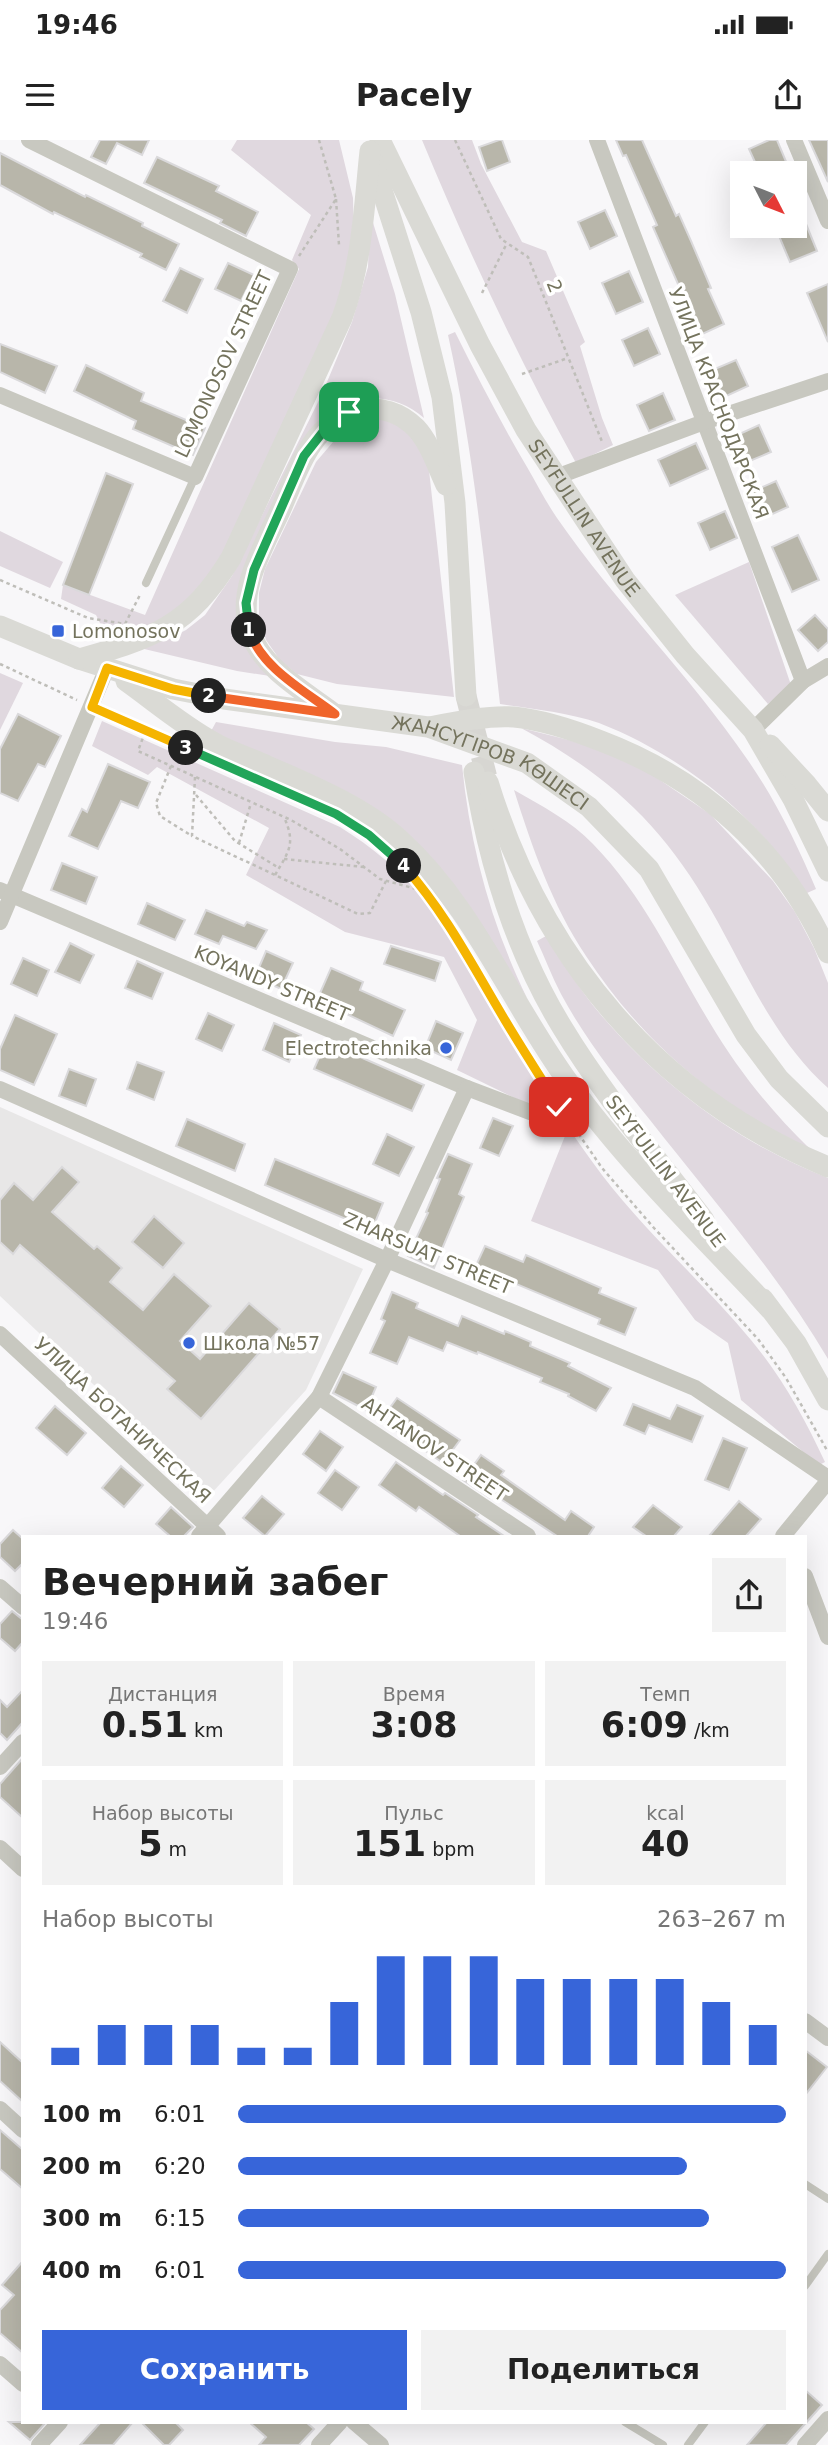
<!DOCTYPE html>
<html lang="ru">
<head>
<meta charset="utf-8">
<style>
  body { margin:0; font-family:"DejaVu Sans",sans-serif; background:#f2f2f2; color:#222; height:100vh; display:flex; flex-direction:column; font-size:26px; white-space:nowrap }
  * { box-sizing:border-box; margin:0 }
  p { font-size:23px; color:#767676 }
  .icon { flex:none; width:38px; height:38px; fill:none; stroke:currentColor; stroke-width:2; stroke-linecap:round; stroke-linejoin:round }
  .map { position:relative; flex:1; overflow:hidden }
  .sheet { position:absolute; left:21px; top:1395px; width:786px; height:889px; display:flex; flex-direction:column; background:#fff; border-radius:0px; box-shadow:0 7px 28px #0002 }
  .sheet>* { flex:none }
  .needle { width:46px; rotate:132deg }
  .buttons { position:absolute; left:730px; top:21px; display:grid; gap:14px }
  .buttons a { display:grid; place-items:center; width:77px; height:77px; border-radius:0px; background:#fff; box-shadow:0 7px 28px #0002; font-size:35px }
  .pin { position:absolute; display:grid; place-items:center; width:60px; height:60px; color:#fff; margin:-30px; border-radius:14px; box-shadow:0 4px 10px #0006 }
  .km { position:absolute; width:35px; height:35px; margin:-18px; border-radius:50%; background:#222; color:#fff; font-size:19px; line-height:35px; text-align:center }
  .round { display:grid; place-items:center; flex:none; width:74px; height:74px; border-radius:0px; background:#f2f2f2 }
  .overview { display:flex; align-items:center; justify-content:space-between; height:119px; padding:0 21px }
  h1 { font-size:38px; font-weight:700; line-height:52px }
  .stats { display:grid; grid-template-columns:repeat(3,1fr); gap:10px; height:119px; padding:7px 21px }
  .stats div { display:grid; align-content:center; border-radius:0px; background:#f2f2f2; text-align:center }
  .stats b { font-size:35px; font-weight:700 }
  .stats small { font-size:19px; font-weight:400 }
  .stats p { font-size:19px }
  .chart { height:196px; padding:14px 21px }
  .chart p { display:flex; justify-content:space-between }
  .chart svg { width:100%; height:126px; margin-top:7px; stroke:#3765d9; stroke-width:6 }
  .primary-button { display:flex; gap:14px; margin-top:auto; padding:14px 21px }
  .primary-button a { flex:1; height:80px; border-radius:0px; background:#3765d9; color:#fff; font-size:28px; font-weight:700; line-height:80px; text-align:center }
  .primary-button a+a { background:#f2f2f2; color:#222 }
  ul { padding:0 21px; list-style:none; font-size:23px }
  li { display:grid; grid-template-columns:112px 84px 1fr; align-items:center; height:52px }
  li i { height:18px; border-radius:9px; background:#3765d9 }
  .status { display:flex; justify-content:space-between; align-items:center; height:49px; padding:0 35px; background:#fff; direction:ltr }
  .status svg { height:19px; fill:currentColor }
  header { display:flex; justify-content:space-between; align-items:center; height:91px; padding:0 21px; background:#fff; font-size:32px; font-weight:700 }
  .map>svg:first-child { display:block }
</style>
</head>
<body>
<div class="status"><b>19:46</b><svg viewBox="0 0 49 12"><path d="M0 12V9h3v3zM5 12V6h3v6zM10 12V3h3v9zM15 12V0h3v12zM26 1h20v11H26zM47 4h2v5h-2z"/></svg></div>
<header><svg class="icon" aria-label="menu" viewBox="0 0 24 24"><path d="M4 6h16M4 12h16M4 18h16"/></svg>Pacely<svg class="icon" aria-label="share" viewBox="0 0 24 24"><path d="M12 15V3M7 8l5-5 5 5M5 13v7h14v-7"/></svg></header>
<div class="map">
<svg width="828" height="2305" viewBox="0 0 828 2305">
  <rect width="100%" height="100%" fill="#f8f7f9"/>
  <polygon fill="#e8e7e7" points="0,967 363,1129 306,1250 210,1355 0,1156"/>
  <g fill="#e0d8df">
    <polygon points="237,0 339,0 353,58 354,97 341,165 232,405 181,473 131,492 104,491 96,475 61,459 63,445 145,475 299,129 292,120 311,75 231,10"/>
    <path d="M422,0H472L481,24L522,102L546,111L585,202L580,206L602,278L613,305L576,323C518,218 468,111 422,0Z"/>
    <path d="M370,73L395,154L424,278C400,256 363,252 334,268C328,272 322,278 317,283L240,441L270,536L237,531L140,508L168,499L186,490L205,475L232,436L322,254L352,182L368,127Z"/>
    <path d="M455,192C478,238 501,283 527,327C537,344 546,362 557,378C615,462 689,534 747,619C775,659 797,704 816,749L807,753C794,736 782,718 768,702C723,650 663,608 599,583C567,572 533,569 500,564C486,440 475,317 448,195Z"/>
    <path d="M379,277C407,286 413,297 428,321L454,557L337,544L297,534L280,520L266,500L259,478V453L265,429L316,322L345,288Z"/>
    <polygon points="0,391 63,422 50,448 0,426"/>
    <polygon points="749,422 791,545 768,564 675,455"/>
    <polygon points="0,533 23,543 0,590"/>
    <path d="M102,581L340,687C372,707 400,730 424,759C446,784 462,815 479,843C519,908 556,974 602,1035C647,1094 704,1143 751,1200C782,1237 805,1279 825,1322L819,1325L741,1260L728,1203L695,1180L658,1130L531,1081L565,996L536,982L537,969L457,930L477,880L444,817L345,792L246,735L269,688L157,627L148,635L92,606Z"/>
    <path d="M216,582L335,602L386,607L462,625C470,706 491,784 527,858L425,714L210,593Z"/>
    <path d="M521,588L569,600L612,614L651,634L710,674L773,741L795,772L814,808L828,843V948C774,900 746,831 711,770C663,685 607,634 521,588Z"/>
    <path d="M514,650C542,666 571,681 593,704C644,756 673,822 710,883C738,930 770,970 809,1008C719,968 640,899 586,816C552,765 532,707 514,650Z"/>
    <path d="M546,796C564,823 580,851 601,875C662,946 740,1004 828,1038V1219C778,1134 711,1058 650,980C618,940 585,899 561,854C552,837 545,818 537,801Z"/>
  </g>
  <g fill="#b8b6aa" stroke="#dad9db" stroke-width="2">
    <polygon points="100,0 149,0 142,15 117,3 106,24 91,17"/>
    <polygon points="499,0 502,0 510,22 487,31 479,7"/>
    <polygon points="616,0 642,0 676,76 679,74 691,101 711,148 708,149 724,184 698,196 686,170 689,169 653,87 657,85 626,15 623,16"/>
    <polygon points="769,0 777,0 787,24 766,33 760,33 749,9"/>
    <polygon points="809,0 828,0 828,42"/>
    <polygon points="0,13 85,57 86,55 143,83 142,86 179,104 166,130 140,117 142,114 54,72 53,74 0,45"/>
    <polygon points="157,17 219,46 216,51 258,72 246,96 220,83 222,80 144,43"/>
    <polygon points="605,70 617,96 590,109 578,82"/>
    <polygon points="806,84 817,111 790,122 779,96"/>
    <polygon points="228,123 254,135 241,161 215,149"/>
    <polygon points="180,128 203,139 187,173 163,161"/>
    <polygon points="629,131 643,162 616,174 602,143"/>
    <polygon points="828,144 828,202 807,153"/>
    <polygon points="648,188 660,214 634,226 622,200"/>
    <polygon points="0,204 57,226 45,253 0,232"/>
    <polygon points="736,220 748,246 722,258 710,231"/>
    <polygon points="86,225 144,253 141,261 205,288 193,315 133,289 136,281 74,251"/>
    <polygon points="663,253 675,280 649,291 637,265"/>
    <polygon points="759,285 771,312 745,323 733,297"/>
    <polygon points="696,303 708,329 670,346 658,320"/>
    <polygon points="106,333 133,344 89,455 63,445"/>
    <polygon points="776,341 788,367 761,379 749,353"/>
    <polygon points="725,371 737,398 710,410 698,383"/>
    <polygon points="798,395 819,440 792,452 772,407"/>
    <polygon points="815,475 828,489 828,502 818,511 798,490"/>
    <polygon points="18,574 61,596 45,627 38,624 18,661 0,653 0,609"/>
    <polygon points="108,624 150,642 138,668 121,661 98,709 69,696 82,669 87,672"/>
    <polygon points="62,723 97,737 86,764 51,750"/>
    <polygon points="147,763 185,780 175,800 138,784"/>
    <polygon points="206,770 244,786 247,782 267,790 256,809 223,796 219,804 195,794"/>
    <polygon points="70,803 94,815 80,843 55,832"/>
    <polygon points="391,806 441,822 435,841 384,824"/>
    <polygon points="266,811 293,823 281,849 255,837"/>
    <polygon points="23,818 49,830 37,856 11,844"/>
    <polygon points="137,821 163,833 152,859 125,848"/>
    <polygon points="331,828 363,842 360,850 405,870 393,896 317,860"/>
    <polygon points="208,873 234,885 222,911 196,899"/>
    <polygon points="15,875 57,894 34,945 0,930 0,909"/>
    <polygon points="436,881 463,893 451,920 425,908"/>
    <polygon points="274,883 301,895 289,922 263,910"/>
    <polygon points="326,902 424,945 412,971 314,929"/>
    <polygon points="137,922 164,932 154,960 127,949"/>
    <polygon points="69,929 96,939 86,966 59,956"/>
    <polygon points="493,978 513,986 499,1016 480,1008"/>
    <polygon points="187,979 245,1004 235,1031 176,1006"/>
    <polygon points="387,994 414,1007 399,1036 373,1024"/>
    <polygon points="448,1014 472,1024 459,1054 464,1057 434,1128 408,1116 428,1073 426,1072 440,1039 437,1038"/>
    <polygon points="275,1019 383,1063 372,1090 265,1045"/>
    <polygon points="62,1027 79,1042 52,1072 94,1109 97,1106 122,1128 110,1142 143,1170 174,1134 211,1166 180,1201 200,1219 249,1163 280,1189 201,1279 167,1249 175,1241 20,1105 13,1114 0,1102 0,1060 14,1043 33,1060"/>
    <polygon points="154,1076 184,1103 163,1128 132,1102"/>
    <polygon points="485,1106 523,1122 526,1115 601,1148 599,1153 636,1168 625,1195 598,1184 600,1179 502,1138 500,1143 473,1132"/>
    <polygon points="392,1152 418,1163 416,1168 458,1186 462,1176 504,1194 505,1191 531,1202 530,1206 570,1223 568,1226 611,1248 596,1271 568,1256 569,1254 540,1242 542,1238 478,1212 477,1214 447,1202 443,1211 409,1197 397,1224 370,1213 385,1181 381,1179"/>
    <polygon points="343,1232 376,1247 366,1270 333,1253"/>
    <polygon points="397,1258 460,1300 443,1323 381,1280"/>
    <polygon points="633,1264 670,1279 677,1265 703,1276 692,1302 649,1285 645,1294 624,1285"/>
    <polygon points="55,1266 86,1293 67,1315 36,1288"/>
    <polygon points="320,1291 343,1307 326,1331 303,1314"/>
    <polygon points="723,1298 747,1308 729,1350 705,1340"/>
    <polygon points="481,1315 504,1331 501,1335 565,1380 571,1371 594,1387 588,1396 557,1396 493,1354 490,1358 463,1340"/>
    <polygon points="396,1322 443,1355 445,1353 478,1375 476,1377 504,1396 460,1396 419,1367 416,1371 379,1345"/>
    <polygon points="121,1326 143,1345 124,1367 102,1348"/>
    <polygon points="335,1330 359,1347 342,1370 318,1353"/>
    <polygon points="262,1356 284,1374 265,1396 243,1378"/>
    <polygon points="739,1361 761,1379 746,1396 709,1396"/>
    <polygon points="653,1365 682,1387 674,1396 646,1396 633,1387"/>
    <polygon points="171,1367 193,1387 184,1396 170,1396 156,1384"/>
    <polygon points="13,1390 23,1399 23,1423 15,1431 0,1417 0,1404"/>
    <polygon points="12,1471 23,1480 23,1502 15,1511 0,1498 0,1484"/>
    <polygon points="23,1550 23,1582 7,1600 0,1593 0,1560 7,1567"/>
    <polygon points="23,1618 23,1678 0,1657 0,1644"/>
    <polygon points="0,1902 23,1923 23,1962 0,1941"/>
    <polygon points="805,1910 827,1927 805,1955"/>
    <polygon points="0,1990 23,2010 23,2049 0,2029"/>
    <polygon points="23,2121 23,2213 0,2193 0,2170 14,2155 2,2145"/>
    <polygon points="805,2250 822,2265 786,2305 747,2305 767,2282 805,2282"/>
    <polygon points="9,2282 46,2282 30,2300"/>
    <polygon points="101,2282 133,2282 113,2305 80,2305"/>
    <polygon points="141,2282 175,2282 183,2290 169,2305 164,2305"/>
    <polygon points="249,2282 306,2282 314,2289 299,2305 259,2305 266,2297"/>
  </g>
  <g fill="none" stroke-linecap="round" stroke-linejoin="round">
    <polyline stroke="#d7d6d2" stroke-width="21" stroke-dasharray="21 10" stroke-linecap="butt" points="466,556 488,642"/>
    <g stroke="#bfbeb9" stroke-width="2.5" stroke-dasharray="3.5 3.5" stroke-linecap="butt">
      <polyline points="455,0 501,99 528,117 603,304"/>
      <polyline points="336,59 339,105"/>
      <polyline points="299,116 336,59 319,0"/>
      <polyline points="482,153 507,103"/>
      <polyline points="522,234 568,218"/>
      <polyline points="0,440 88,478 125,484"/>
      <polyline points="125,484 141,453"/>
      <polyline points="0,524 77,560"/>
      <polyline points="105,573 179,605"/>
      <polyline points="145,592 138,611 291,680 340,709 380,739 420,750"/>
      <polyline points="171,626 156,663 160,676 192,696"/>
      <polyline points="195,637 192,696 358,774 370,773 386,741"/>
      <polyline points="196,655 235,701 279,728"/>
      <polyline points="239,703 251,663"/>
      <polyline points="284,719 364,727"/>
      <path d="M275,735C289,711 296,704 284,677"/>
      <polyline points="543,942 602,1028 654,1088 758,1199 786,1238 828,1312"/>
    </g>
    <g stroke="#c8c8c0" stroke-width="8">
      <polyline points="146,443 195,337"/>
      <polyline points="805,2044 828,2059"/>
      <polyline points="805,2146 828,2114"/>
      <polyline points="625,2282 663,2305"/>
      <polyline points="688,2305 705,2282"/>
    </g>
    <g stroke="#c8c8c0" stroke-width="16">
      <polyline points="597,0 803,541"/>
      <polyline points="794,0 828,81"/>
      <polyline points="0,255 195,337 290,129 29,0"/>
      <polyline points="556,337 704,282 828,241"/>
      <polyline points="753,590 803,541 828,526"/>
      <polyline points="0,750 467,948 530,972"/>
      <polyline points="0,782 107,528"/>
      <polyline points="0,949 387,1120 695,1248 828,1338"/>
      <polyline points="0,1194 218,1396"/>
      <polyline points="319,1257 528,1396"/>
      <polyline points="199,1396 319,1257 387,1120 467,948"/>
      <polyline points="783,1396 828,1341"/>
      <polyline points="805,1436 828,1497"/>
      <polyline points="0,1447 23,1467"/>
      <polyline points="0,1627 23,1602"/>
      <polyline points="0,1708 23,1729"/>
      <polyline points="805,1881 828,1898"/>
      <polyline points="0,1969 23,1990"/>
      <polyline points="0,2224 23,2244"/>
      <polyline points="354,2282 381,2305"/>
      <polyline points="39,2305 60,2282"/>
      <polyline points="319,2305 340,2282"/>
      <polyline points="805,2305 828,2279"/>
    </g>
    <g stroke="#dadad5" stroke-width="21">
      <path id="s1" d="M380,0L480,205L526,290L625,440L685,515L753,590L793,659L828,731"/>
      <polyline points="372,19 421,172 442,257 455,363 466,556"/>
      <path id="s2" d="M0,486L79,519L173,549L224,559L428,587L527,623L589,667L649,729L746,895L779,939L828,987"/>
      <path d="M79,519C153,498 189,487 231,418L342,178C362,124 364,68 370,11"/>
      <path d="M126,541C154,561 182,585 213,602C226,610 242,615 256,621C302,641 364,666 400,700C474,767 511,864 569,943C628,1025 702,1096 770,1169"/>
      <path d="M333,573C304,551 262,528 250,492C236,451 263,408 280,371C290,349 298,324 312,304C336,268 383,255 416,288C430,303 437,326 446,345"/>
      <path d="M430,587C455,582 489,575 514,577C544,580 573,590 601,601C704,640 783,712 828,813"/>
      <polyline points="770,605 807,645 828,671"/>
      <path d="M474,632C488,720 515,810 562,887C603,955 656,1017 704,1080"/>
      <path d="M488,642C542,818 657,956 828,1027"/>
      <polyline points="763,1159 796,1203 828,1260"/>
    </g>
  </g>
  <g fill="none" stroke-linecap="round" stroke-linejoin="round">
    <defs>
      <polyline id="split-1" points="249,490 246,463 254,430 304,316 326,288 349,272"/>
      <path id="split-2" d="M209,556L335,574C305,551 261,528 249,490"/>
      <polyline id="split-3" points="186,608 92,567 107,528 173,549 209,556"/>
      <polyline id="split-4" points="186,608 336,674 369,695 404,726"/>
      <path id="split-5" d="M404,726C446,774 470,821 502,875C520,906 540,936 559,967"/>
    </defs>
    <use href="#split-1" stroke="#fff" stroke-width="14"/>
    <use href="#split-2" stroke="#fff" stroke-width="14"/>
    <use href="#split-3" stroke="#fff" stroke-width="14"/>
    <use href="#split-4" stroke="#fff" stroke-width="14"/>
    <use href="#split-5" stroke="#fff" stroke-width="14"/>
    <use href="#split-1" stroke="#22a559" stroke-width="9"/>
    <use href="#split-2" stroke="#f0652b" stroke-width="9"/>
    <use href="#split-3" stroke="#f5b400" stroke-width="9"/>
    <use href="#split-4" stroke="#22a559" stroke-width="9"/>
    <use href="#split-5" stroke="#f5b400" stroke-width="9"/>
  </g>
  <g fill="#3765d9" stroke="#fff" stroke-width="2.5">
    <rect x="51" y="484" width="14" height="14" rx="3.5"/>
    <circle cx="446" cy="908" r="7"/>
    <circle cx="189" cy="1203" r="7"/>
  </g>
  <g text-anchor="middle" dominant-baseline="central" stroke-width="7" stroke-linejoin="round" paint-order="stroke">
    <g font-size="19" fill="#74735d" stroke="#fff">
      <text transform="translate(555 146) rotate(68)">2</text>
      <text transform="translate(223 224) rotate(-65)">LOMONOSOV STREET</text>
      <text transform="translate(719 263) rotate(69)">УЛИЦА КРАСНОДАРСКАЯ</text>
      <text stroke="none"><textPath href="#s1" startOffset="430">SEYFULLIN AVENUE</textPath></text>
      <text stroke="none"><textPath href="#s2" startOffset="513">ЖАНСҮГІРОВ КӨШЕСІ</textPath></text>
      <text transform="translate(272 843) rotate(23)">KOYANDY STREET</text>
      <text transform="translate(666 1031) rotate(53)">SEYFULLIN AVENUE</text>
      <text transform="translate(428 1113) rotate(23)">ZHARSUAT STREET</text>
      <text transform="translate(123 1280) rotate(43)">УЛИЦА БОТАНИЧЕСКАЯ</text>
      <text transform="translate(435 1309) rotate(34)">AHTANOV STREET</text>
    </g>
    <g font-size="19" fill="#74735d" stroke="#fff" text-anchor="start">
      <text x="72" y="491">Lomonosov</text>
      <text x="432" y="908" text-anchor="end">Electrotechnika</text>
      <text x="203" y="1203">Школа №57</text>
    </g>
  </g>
</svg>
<div class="buttons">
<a><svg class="needle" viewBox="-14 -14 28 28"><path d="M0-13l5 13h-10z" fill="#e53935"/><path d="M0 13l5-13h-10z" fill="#767676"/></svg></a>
</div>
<div class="pin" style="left:349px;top:272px;background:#1e9e55"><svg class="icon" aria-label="arrive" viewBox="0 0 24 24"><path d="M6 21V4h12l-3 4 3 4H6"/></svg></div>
<div class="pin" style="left:559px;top:967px;background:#d93025"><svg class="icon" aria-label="check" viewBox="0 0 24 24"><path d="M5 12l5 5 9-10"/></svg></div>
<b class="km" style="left:249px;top:490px">1</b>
<b class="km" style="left:209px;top:556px">2</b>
<b class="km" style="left:186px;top:608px">3</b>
<b class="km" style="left:404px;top:726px">4</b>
<section class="sheet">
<div class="overview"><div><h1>Вечерний забег</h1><p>19:46</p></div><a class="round"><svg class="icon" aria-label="share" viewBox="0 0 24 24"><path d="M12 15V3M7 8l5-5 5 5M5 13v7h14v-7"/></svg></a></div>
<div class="stats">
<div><p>Дистанция</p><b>0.51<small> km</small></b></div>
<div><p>Время</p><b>3:08</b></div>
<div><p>Темп</p><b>6:09<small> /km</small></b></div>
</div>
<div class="stats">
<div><p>Набор высоты</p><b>5<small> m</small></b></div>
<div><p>Пульс</p><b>151<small> bpm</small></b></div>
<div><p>kcal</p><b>40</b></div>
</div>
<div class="chart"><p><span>Набор высоты</span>263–267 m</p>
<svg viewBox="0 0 160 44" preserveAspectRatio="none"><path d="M5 44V38M15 44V30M25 44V30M35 44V30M45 44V38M55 44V38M65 44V22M75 44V6M85 44V6M95 44V6M105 44V14M115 44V14M125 44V14M135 44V14M145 44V22M155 44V30"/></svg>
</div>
<ul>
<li><b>100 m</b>6:01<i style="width:100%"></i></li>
<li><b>200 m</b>6:20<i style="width:82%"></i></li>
<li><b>300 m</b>6:15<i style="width:86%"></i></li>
<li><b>400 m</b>6:01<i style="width:100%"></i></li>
</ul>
<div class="primary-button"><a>Сохранить</a><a>Поделиться</a></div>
</section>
</div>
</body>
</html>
